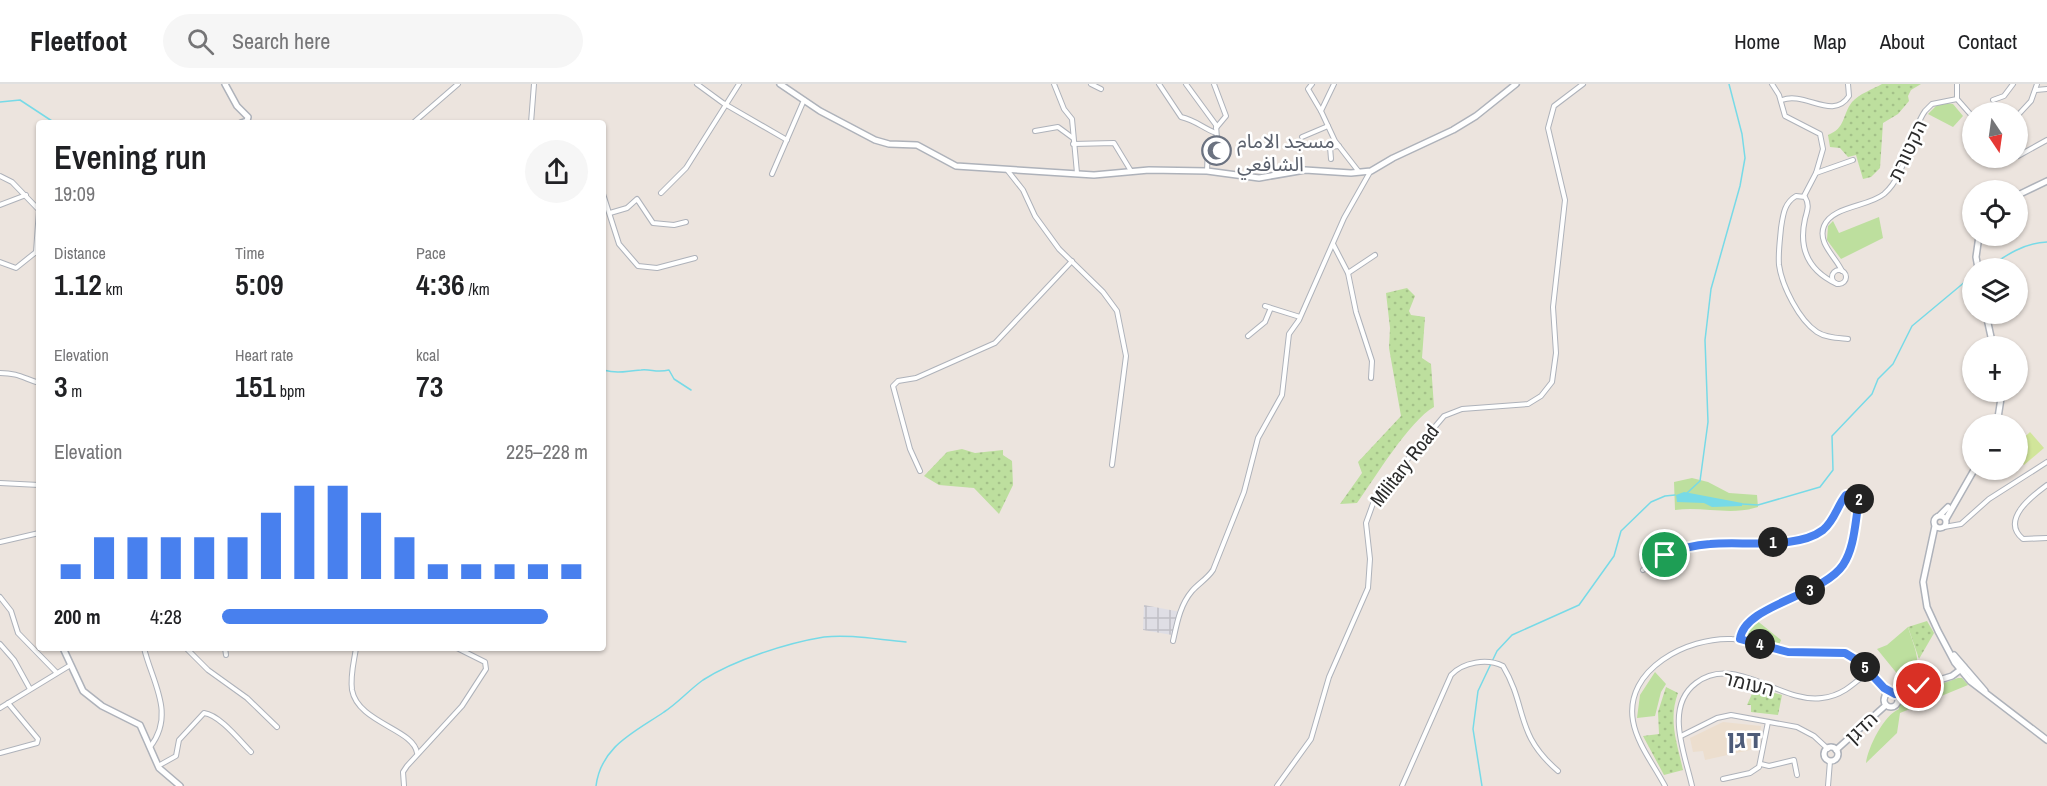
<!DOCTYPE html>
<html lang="en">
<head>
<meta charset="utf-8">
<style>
  body { margin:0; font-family:"Archivo Narrow","Noto Sans Arabic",Heebo,sans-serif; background:#f6f6f6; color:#202124; height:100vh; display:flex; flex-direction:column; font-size:22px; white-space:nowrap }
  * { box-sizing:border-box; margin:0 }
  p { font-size:20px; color:#757577 }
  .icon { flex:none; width:33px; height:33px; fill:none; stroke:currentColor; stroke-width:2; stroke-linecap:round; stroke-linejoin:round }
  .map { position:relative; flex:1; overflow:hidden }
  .panel { position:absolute; left:36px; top:36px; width:570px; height:531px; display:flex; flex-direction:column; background:#fff; border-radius:6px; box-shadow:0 2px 4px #0004 }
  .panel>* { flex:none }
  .needle { width:39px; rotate:167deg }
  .fabs { position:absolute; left:1962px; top:18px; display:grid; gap:12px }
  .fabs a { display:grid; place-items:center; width:66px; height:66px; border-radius:50%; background:#fff; box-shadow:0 2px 4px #0004; font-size:30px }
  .pin { position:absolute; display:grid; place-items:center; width:51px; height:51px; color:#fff; margin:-26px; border:3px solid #fff; border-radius:50%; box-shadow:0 2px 6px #0007 }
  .km { position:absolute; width:30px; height:30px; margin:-15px; border-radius:50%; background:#222; color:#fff; font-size:16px; line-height:30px; text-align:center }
  .round { display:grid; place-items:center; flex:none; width:63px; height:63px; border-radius:32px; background:#f6f6f6 }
  .overview { display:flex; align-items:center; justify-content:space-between; height:102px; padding:0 18px }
  h1 { font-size:33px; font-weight:600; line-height:45px }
  .stats { display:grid; grid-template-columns:repeat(3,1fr); gap:9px; height:102px; padding:6px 18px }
  .stats div { display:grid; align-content:center }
  .stats b { font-size:30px; font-weight:600 }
  .stats small { font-size:16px; font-weight:400 }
  .stats p { font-size:16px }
  .chart { height:168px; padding:12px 18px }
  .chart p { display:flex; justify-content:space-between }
  .chart svg { width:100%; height:108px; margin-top:6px; stroke:#4880ee; stroke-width:6 }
  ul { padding:0 18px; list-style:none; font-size:20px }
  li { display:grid; grid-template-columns:96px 72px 1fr; align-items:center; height:45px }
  li i { height:15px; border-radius:8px; background:#4880ee }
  header { display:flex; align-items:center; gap:36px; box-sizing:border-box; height:84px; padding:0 30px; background:#fff; border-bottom:2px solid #e0e0e0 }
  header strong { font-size:28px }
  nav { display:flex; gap:33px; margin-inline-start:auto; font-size:21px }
  .search { width:420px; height:54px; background:#f6f6f6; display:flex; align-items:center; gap:15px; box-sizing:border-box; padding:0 21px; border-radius:33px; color:#757577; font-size:22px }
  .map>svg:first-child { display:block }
</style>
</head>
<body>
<header>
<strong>Fleetfoot</strong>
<div class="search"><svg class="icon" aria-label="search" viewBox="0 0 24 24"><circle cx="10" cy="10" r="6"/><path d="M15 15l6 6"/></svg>Search here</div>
<nav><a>Home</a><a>Map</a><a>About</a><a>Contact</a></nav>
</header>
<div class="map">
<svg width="2047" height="702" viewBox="0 0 2047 702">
  <defs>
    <pattern id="industrial-grid" width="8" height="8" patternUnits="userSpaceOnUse" patternTransform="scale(1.5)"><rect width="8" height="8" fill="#dfdee5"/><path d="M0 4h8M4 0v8" fill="none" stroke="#c0bfc5"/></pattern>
    <pattern id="grass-dots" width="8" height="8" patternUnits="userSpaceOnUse" patternTransform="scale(1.5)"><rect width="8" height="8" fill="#bddf9e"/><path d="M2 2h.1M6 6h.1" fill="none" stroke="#a3c088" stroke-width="1.8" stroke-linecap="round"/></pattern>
  </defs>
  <rect width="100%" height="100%" fill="#ece4de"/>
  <polygon fill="url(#industrial-grid)" points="1144,521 1181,528 1172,551 1143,546"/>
  <polygon fill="#ecdece" points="1723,638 1761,642 1759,664 1705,676 1703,667 1693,668 1690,654"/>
  <g fill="url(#grass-dots)">
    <path d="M1882,0H1921L1911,6L1908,12L1909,17L1898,30L1883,39L1880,84L1871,93L1863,95L1856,71L1848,73L1840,64L1830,63L1828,51C1846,44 1842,31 1852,18C1859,10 1873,5 1882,0Z"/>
    <path d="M1407,204L1415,212L1409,227L1411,231L1425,233L1422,274L1431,280L1434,323C1409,337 1375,394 1357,419L1340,420L1362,389L1358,378L1401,332L1389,264L1390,244L1386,209Z"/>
    <polygon points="962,365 975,369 1003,366 1003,371 1012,377 1013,401 999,430 974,404 939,401 924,392 947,368"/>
    <polygon points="1927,537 1934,549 1919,575 1908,543"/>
    <path d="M1666,603L1678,609C1668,636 1677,659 1683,686L1664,691L1643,652L1659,650L1658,628Z"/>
    <polygon points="1755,603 1782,611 1778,631 1751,628 1751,621 1747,621"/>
  </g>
  <g fill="#bddf9e">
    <polygon points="1946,19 1953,20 1963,32 1953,43 1928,30 1937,21"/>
    <polygon points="1879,133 1883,154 1841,175 1827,156 1828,142 1833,137 1839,149"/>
    <path d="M1692,394L1708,398L1729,409L1757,411L1758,423C1730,432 1703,422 1675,426L1674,398Z"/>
    <polygon points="1755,535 1781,556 1779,561 1746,550 1745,546"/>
    <path d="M1908,543C1915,566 1925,582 1908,603L1877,565L1887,561Z"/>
    <polygon points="1655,588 1666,600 1661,608 1655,632 1637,634 1640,611"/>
    <path d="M1958,594H1962L1968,601L1900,629L1897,649L1866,679C1868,663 1884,631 1899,625L1898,621L1904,613Z"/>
  </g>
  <polygon fill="#d1e59a" points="2030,348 2044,364 2024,381 2018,373 2018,359"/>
  <polygon fill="#77dae7" points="1684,408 1742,419 1742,422 1712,423 1704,419 1677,418 1676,411"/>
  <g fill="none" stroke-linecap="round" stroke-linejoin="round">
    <g stroke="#77dae7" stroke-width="1.5">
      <polyline points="0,18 20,16 55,39"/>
      <path d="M1988,184C2006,171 2024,159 2047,158"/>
      <path d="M603,286C621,290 624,287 641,286C652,285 656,289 669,286L674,295L691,306"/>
      <polyline points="1687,409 1700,397 1708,338 1705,256 1711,205 1740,102 1745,74 1742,50 1729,0"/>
      <polyline points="1742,420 1758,421 1820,403 1833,386 1832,352 1872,310 1878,295 1893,280 1912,242 1972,192"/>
      <path d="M596,702C601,662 635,648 664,628C678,619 689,606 703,596C734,576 787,559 824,553C850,550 880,556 906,558"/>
      <polyline points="1482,702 1473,645 1478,607 1497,567 1512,551 1579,521 1614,472 1621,447 1651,418 1665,412 1675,411"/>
    </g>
    <defs>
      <g id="street">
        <polyline points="697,0 723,19 787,56"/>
        <polyline points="1054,0 1064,25 1072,35 1077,89"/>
        <polyline points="1091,0 1101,5"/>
        <path d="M1159,0L1181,33C1195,36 1203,44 1216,49"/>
        <polyline points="1186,0 1216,41 1217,55 1208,64 1207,87"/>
        <polyline points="1214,0 1226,32 1216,44"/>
        <polyline points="1312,0 1308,5 1321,27"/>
        <polyline points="1334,0 1321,27 1335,57 1359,88"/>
        <polyline points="1772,0 1779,11 1785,32 1820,50 1823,65 1816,89"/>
        <polyline points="1957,0 1957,15 1972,32"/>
        <polyline points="2036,6 2047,5"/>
        <path d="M1782,16C1805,7 1833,37 1849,12L1848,0"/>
        <polyline points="1993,16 2004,12 2013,0"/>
        <polyline points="2018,31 2031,17 2037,0"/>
        <polyline points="413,39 458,0"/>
        <polyline points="531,39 534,0"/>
        <polyline points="1035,47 1058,43 1073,54"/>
        <polyline points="1302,53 1328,42"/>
        <polyline points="1073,60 1114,59 1131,87"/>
        <polyline points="2018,72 2047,56"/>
        <polyline points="1331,75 1330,63 1339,62"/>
        <polyline points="1008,87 1023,106 1035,132 1059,165 1103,208 1117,227 1126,272 1112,381"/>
        <polyline points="772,90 804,16"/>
        <polyline points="0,92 12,98 39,126 36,168"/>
        <polyline points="661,109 686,84 739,0"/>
        <polyline points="603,110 619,160 638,182 657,184 695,174"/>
        <polyline points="1804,112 1816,89 1853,76"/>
        <polyline points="0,121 26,111"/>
        <polyline points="610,129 627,124 637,115 653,139 674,141 686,138"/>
        <polyline points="1333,160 1348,189 1356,228 1372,277 1371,294"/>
        <polyline points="0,178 16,184 36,168 39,170"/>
        <circle cx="1839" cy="193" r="7"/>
        <path d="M1842,187C1836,173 1817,159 1824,142C1832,122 1868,123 1884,110C1907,90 1908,52 1925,27L1932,20L1957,15"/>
        <polyline points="1348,189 1375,171"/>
        <path d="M1837,200C1809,187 1798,166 1805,135C1807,127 1810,121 1805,113L1796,112C1784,119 1783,131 1781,144C1780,156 1778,169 1779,181C1782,202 1799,236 1817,248C1826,254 1838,254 1848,255"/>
        <polyline points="1265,222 1300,233"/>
        <polyline points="1248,252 1265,238 1270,226"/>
        <path d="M0,289C18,289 23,294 39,299"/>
        <polyline points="920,387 910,365 893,302 898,297 916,294 995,259 1072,177"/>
        <polyline points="0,399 39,401"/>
        <path d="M2047,401C2032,412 2000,436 2023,455L2047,454"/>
        <polyline points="1944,443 1961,440 1989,415 2047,378"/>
        <polyline points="0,458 39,449"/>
        <path d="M1643,486C1699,438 1785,479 1825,443C1835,435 1838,423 1845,412L1857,411L1859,417C1855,437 1855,463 1843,481C1822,512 1744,520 1740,555"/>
        <polyline points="0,513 11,527 18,549 56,588"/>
        <path d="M1173,557C1177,539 1180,521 1192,507C1199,499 1207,495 1213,486L1244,408L1258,354L1282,311L1289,250L1299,236L1344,134L1370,88"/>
        <polyline points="0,560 14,576 30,605"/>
        <path d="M144,564C152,598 176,630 150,663"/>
        <polyline points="186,564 208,586 247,614 277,643"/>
        <polyline points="225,564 226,571"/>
        <path d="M356,564C354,578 350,591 352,606C358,639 414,645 417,669"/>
        <polyline points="1884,605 1885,614"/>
        <polyline points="0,624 69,582"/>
        <polyline points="1681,652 1717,634 1731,631 1797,643 1814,652 1828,665"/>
        <polyline points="0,669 37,659 38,655 8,619"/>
        <polyline points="1761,680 1769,682 1794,676 1797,691"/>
        <path d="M158,682L176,672L179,656L204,629C220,631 240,657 251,668"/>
        <polyline points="1723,695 1750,689 1759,683 1768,638"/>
        <polyline points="404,702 403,688 407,682 462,622 486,585 485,578 457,564"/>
        <polyline points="1277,702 1311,655 1329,593 1368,504 1370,475 1366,439 1375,414 1444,332 1462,325 1528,320 1541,312 1552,298 1556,269 1553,223 1565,116 1548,44 1554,22 1583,0"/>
        <path d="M1402,702L1451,591C1463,578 1487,574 1503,582C1528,624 1514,649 1558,687"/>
        <path d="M1665,702C1654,681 1637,660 1633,637C1624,585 1688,553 1732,555C1750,555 1767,564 1785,567C1806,571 1829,562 1848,570C1867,578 1875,599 1892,609"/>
        <path d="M1692,702C1685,670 1664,623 1696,599C1735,569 1781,620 1822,614C1842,612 1855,599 1869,587"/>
        <polyline points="1828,702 1830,677"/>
      </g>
      <g id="secondary">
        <polyline points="225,0 237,22 248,33 247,37 241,39"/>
        <polyline points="780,0 820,27 875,56 889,60 917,61 956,82 1094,91 1149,86 1207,87 1259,94 1305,86 1351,89 1371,87 1393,74 1453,46 1476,32 1516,0"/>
        <polyline points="2018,111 2047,97"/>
        <polyline points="1978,184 1976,173 1979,152"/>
        <polyline points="1986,230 1993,262"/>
        <polyline points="1997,340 2002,308"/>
        <polyline points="1940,431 1948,423"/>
        <circle cx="1940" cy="438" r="6"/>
        <polyline points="1946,435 1974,386"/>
        <polyline points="1935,442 1923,498 1927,523 1938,547 1955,579 1970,597 2047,656"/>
        <polyline points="63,564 83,607 102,622 140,641 159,684 180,702"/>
        <polyline points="1954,571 1985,607"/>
        <circle cx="1891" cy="616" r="7"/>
        <polyline points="1895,610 1952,592 1964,583"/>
        <circle cx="1831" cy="670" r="7"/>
        <polyline points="1836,666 1886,621"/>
      </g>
    </defs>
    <use href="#street" stroke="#aeb2ba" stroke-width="6"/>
    <use href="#secondary" stroke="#aeb2ba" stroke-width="8"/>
    <use href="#street" stroke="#fff" stroke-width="4"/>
    <use href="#secondary" stroke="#fff" stroke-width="5"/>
  </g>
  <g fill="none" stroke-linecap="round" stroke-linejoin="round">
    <defs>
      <path id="route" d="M1665,471C1679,465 1694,461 1710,460C1742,457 1797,466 1823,446C1835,436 1837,422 1846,411L1856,410L1859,417C1855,437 1855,463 1843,481C1822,512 1744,521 1740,555L1788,568L1845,569L1860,578L1884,604L1895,610L1919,602"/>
    </defs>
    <use href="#route" stroke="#fff" stroke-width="12"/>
    <use href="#route" stroke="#4880ee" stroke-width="8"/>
  </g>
  <defs>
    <symbol id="mosque-ring" viewBox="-11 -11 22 22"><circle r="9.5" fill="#fff" stroke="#6b7280" stroke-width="1.5"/><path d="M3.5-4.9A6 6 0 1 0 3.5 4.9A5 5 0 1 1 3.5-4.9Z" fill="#6b7280"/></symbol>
  </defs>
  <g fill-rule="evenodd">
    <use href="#mosque-ring" x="1200" y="50" width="33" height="33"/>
  </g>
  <g text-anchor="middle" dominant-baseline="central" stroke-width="5" stroke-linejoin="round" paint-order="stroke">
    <g font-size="20" fill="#5b616d" stroke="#fff" text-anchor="start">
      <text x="1237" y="56">مسجد الامام<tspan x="1237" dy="23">الشافعي</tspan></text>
    </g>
    <g font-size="20" fill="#2b2b2b" stroke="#fff">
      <text transform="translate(1907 66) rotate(-65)">הקטורת</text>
      <text transform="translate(1404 381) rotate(-52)">Military Road</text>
      <text transform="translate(1749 599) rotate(14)">העומר</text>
      <text transform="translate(1861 643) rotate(-43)">הדגן</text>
    </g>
    <g font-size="26" font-weight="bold" fill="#4e5c79" stroke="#fff">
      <text x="1744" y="654">דגן</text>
    </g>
  </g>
</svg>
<div class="fabs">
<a><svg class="needle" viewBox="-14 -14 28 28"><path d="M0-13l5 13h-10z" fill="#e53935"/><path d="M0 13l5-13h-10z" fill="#757577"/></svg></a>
<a><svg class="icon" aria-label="locate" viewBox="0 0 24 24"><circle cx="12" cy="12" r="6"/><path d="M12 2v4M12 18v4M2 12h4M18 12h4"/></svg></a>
<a><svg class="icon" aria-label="layers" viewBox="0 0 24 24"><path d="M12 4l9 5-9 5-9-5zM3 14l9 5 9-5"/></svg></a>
<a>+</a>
<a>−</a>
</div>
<div class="pin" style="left:1665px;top:471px;background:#1e9e55"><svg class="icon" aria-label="arrive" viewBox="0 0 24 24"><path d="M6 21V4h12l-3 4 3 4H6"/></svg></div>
<div class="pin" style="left:1919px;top:602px;background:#d93025"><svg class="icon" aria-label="check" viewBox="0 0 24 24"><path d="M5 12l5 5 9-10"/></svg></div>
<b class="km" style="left:1773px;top:458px">1</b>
<b class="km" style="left:1859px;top:415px">2</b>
<b class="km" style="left:1810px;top:506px">3</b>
<b class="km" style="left:1760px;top:560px">4</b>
<b class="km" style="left:1865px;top:583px">5</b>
<section class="panel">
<div class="overview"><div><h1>Evening run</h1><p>19:09</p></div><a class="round"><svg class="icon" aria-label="share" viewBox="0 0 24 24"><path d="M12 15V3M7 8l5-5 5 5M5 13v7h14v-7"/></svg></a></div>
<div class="stats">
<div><p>Distance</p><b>1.12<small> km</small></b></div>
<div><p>Time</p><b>5:09</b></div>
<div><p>Pace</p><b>4:36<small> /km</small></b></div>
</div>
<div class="stats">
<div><p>Elevation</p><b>3<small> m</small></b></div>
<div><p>Heart rate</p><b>151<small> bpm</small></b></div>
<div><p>kcal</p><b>73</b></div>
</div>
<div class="chart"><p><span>Elevation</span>225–228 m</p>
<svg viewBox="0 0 160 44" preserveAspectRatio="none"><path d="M5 44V38M15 44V27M25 44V27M35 44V27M45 44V27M55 44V27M65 44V17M75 44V6M85 44V6M95 44V17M105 44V27M115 44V38M125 44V38M135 44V38M145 44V38M155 44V38"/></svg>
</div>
<ul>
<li><b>200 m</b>4:28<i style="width:89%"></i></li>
</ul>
</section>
</div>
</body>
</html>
